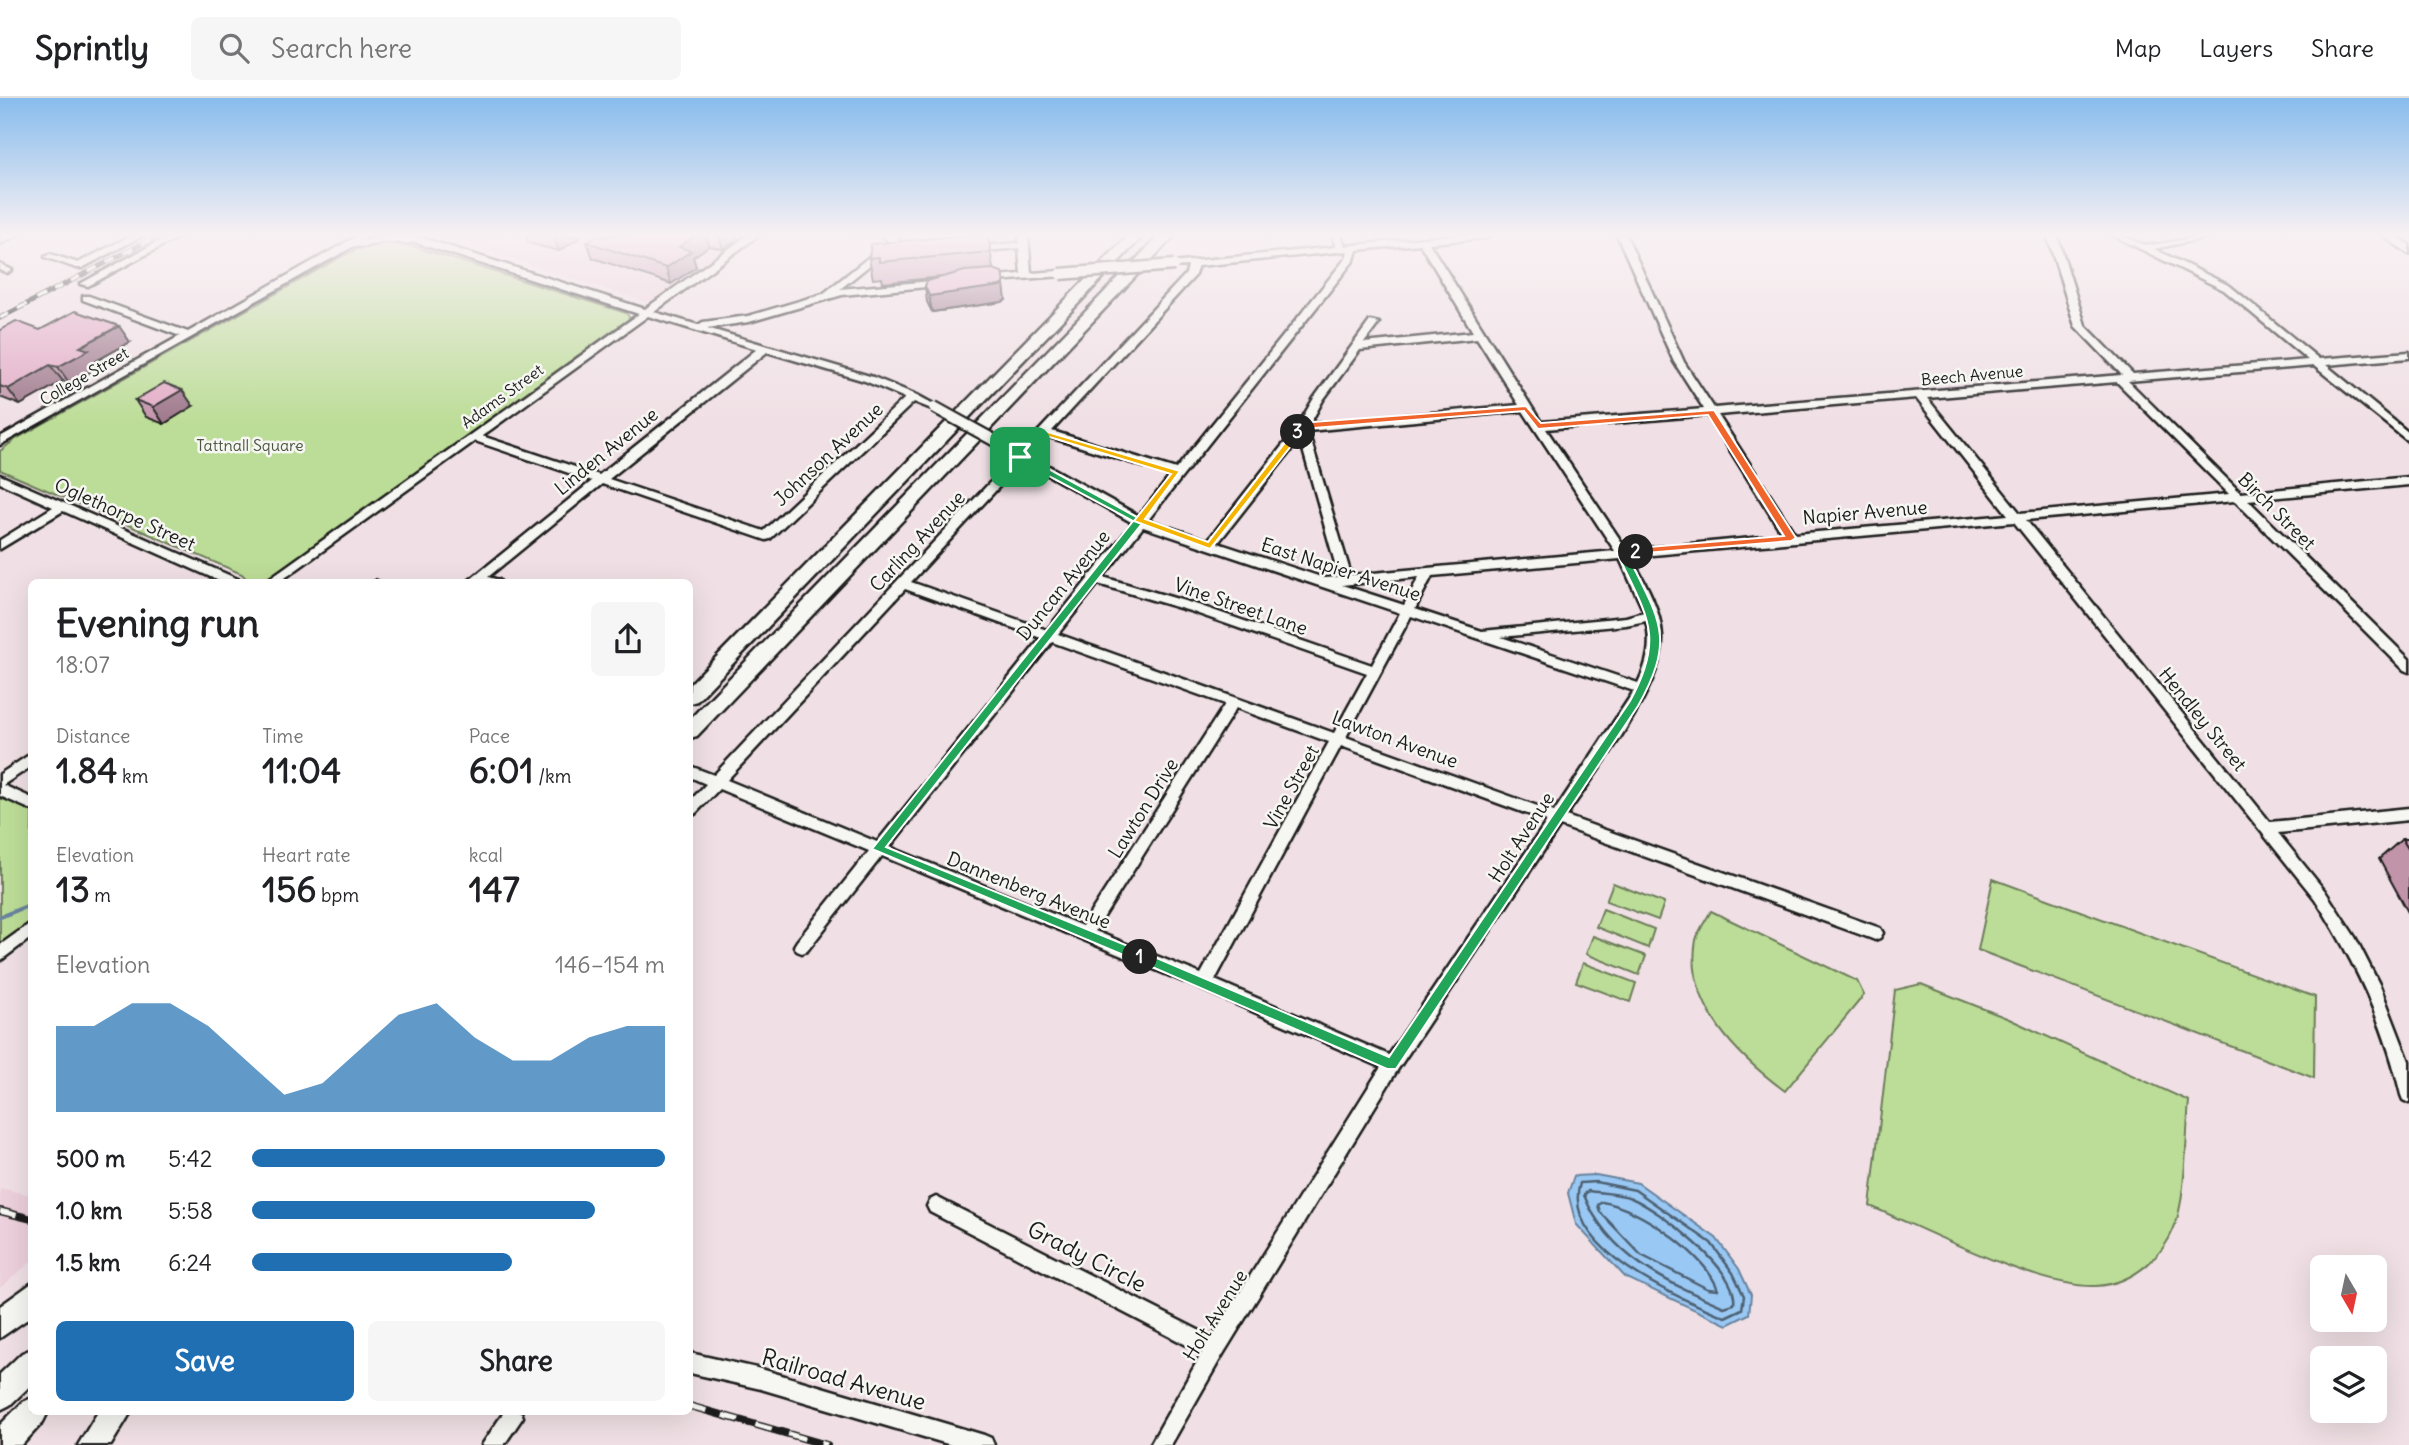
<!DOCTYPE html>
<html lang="en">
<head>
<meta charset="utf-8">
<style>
  body { margin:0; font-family:Delius,sans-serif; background:#f6f6f6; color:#202124; height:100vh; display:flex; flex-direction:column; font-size:26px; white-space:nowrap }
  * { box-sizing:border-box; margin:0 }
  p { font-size:23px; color:#757577 }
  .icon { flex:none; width:38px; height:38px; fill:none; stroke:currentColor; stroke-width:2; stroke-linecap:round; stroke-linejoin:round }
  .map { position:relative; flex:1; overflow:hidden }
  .side { position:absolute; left:28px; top:481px; width:665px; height:836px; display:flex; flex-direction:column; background:#fff; border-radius:10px; box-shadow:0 7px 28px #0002 }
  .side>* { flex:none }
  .needle { width:46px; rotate:171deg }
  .controls { position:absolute; left:2310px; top:1157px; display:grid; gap:14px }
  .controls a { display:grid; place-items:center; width:77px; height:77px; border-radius:10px; background:#fff; box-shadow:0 7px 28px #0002; font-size:35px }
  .pin { position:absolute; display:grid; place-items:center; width:60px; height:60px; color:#fff; margin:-30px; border-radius:14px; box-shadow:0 4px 10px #0006 }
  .km { position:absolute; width:35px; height:35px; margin:-18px; border-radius:50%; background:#222; color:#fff; font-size:19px; line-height:35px; text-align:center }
  .round { display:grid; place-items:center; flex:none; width:74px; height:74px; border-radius:10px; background:#f6f6f6 }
  .head { display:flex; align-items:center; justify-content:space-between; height:119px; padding:0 28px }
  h1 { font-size:38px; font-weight:800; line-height:52px }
  .figures { display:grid; grid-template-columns:repeat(3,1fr); gap:10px; height:119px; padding:7px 28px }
  .figures div { display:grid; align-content:center }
  .figures b { font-size:35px; font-weight:800 }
  .figures small { font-size:19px; font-weight:400 }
  .figures p { font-size:19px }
  .chart { height:196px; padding:14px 28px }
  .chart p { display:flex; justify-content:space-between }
  .chart svg { width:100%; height:126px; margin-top:7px; fill:#1f6fb2; opacity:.7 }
  .primary-button { display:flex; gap:14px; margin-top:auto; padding:14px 28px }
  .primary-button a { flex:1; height:80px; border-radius:10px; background:#1f6fb2; color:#fff; font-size:28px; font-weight:800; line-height:80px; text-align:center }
  .primary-button a+a { background:#f6f6f6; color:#202124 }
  ul { padding:0 28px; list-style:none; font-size:23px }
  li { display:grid; grid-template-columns:112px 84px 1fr; align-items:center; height:52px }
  li i { height:18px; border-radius:9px; background:#1f6fb2 }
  header { display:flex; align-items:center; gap:42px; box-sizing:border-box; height:98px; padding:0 35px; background:#fff; border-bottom:2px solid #e0e0e0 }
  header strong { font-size:33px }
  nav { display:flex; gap:38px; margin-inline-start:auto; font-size:24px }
  .search { width:490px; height:63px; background:#f6f6f6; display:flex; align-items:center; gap:18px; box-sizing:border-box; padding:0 24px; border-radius:10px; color:#757577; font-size:26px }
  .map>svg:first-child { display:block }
</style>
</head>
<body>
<header>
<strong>Sprintly</strong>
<div class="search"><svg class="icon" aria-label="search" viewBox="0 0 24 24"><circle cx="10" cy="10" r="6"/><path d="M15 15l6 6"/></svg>Search here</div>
<nav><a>Map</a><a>Layers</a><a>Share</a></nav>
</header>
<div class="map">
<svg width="2409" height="1347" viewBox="0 0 2409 1347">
  <rect width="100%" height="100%" fill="#f0e0e5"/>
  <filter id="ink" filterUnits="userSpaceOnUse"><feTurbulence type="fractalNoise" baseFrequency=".0143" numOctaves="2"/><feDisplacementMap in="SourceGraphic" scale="14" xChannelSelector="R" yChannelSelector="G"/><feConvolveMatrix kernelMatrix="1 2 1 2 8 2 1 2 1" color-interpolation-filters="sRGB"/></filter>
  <g filter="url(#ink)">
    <g fill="#ecd0dc">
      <polygon points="436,137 770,137 650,205"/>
      <polygon points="836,137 1015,137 1011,143 900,150"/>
      <polygon points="0,1090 31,1097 32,1163 0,1190"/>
    </g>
    <g fill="#bcdd97" stroke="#6c7c5a" stroke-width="2">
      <polygon points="383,143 399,144 626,215 630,220 274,478 260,484 249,484 242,476 0,372 0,353 16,341 343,158 368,146"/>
      <polygon points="0,692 32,708 31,828 0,854"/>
      <polygon points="1993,781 2315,899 2314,980 1978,852"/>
      <polygon points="1613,785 1664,805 1658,822 1606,803"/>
      <polygon points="1603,811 1654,831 1648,850 1596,829"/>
      <path d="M1711,813L1857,883L1864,897L1785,993C1739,959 1684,907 1696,842C1698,833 1706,822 1711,813Z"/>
      <polygon points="1593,838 1646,858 1639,877 1586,856"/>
      <polygon points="1583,865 1636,885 1630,904 1576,884"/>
      <path d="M1921,886L2009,921L2189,1003C2186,1036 2186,1091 2177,1121C2167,1156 2134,1186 2096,1188C2038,1190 1926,1132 1870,1108L1895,892Z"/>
    </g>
    <polygon fill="#99c8f4" stroke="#67839e" stroke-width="2" points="1596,1077 1638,1085 1716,1140 1739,1171 1751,1197 1749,1216 1727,1227 1625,1179 1576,1126 1568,1095 1574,1078"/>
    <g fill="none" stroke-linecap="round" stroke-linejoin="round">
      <g stroke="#4e6172" stroke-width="2.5">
        <path d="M1596,1084L1635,1092L1711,1145L1733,1175L1744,1198L1742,1211L1725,1219C1679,1200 1560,1151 1580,1085Z"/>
        <path d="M1588,1093C1601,1095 1619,1095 1631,1100C1659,1112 1739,1172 1734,1206L1724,1209C1666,1184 1609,1159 1584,1097Z"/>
        <path d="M1602,1104C1638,1109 1707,1157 1718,1192L1708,1191L1641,1157L1600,1114L1598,1107Z"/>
      </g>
      <polyline stroke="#67839e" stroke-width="4.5" points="0,819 32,806"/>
      <defs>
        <g id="minor">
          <polygon points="5,137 17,137 0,146 0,139"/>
          <polygon points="132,137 144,137 82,170 76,170 45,159 50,156 78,165"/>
          <polygon points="170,137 182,137 88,188 80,186"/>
          <path d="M359,137H370L362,143L384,138L413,137L645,211L748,137H759L654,214L698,227L703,224L748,218L823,196L889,143L881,137H895L899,140L896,146L840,191L944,182L947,183V187L842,197L749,224L707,230L873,279L917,297L939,309L934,312L914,304L770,441L766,442L602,386L488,479L499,482L501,485H466L592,383L475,343L278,485H263L639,216L414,144C404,147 394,143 384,144C373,145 364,151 354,148L0,347V339L180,238L83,202V198H89L188,234ZM648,218L757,251L599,377L482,338ZM767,254L865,283L905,300L764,433L609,381Z"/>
          <polygon points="1019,137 1028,138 1031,175 1060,173 1065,176 1063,178 982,184 980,182 985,179 1021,176 1019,150 973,154 968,151 970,149 1019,145"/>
          <path d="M1332,137H1341L1345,148L1454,137H1491L1487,140L1429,145L1541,324L1704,311L1674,264L1617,137H1626L1684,264L1714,310L2122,277L2075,228L2047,137H2057L2085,227L2133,276L2308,262L2224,192L2112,137C2127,137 2138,147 2148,147C2172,146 2194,137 2219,137L2154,151L2230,188L2319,261L2409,254V260L2326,267L2409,335V344L2314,268L2128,283L2241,395L2409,379V387L2248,402L2409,561V574L2404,572L2235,403L2026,422L2270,724L2409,710V722L2278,735L2325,793L2355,839L2380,888L2409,963V1005L2403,1002L2401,997C2384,925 2355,863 2315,801L2014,424L1631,459C1645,484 1661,511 1662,539C1665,587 1594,677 1566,718L1880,830L1883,835L1880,840L1875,842L1870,840L1560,728L1398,971L1222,1258L1171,1347H1150L1202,1255L930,1114L927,1108L930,1102L936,1099L942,1102L1212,1239L1381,969L1199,890L882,758L807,853L802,855L797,853L794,848L797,843L869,753L719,691L695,716L690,717V703L706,686L690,679V668L714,677L1015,358L997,348V344H1005L1021,352L1186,176L1188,168L1171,169V165L1336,149ZM1420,146L1473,234L1364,245L1379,225L1370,223L1314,300L1297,329L1208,442L1148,422L1354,162L1357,152ZM1348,153L1346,160L1176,371L1052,333L1194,179L1198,168ZM1477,240L1519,307L1310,326L1323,302L1360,252ZM2117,284L2229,396L2020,415L1927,300ZM1916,300L2008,417L1795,436L1718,317ZM1523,313L1615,453L1351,477L1308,333ZM1708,317L1783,437L1627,452L1546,331ZM1046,338L1171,377L1139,418L1029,357ZM1300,341L1339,479L1324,480L1218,445ZM1023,363L1133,425L1092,476L1089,477L1088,481L1047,532L911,484ZM1143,429L1400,515L1372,567L1198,507L1103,479ZM1620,461L1644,514L1626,519L1482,533L1415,511L1432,478ZM1419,479L1404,507L1342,487ZM1098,486L1190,513L1367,575L1334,635L1058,536ZM905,491L1041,540L877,744L727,682ZM1411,518L1634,593L1554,714L1346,639ZM1646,523C1652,545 1648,564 1638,585L1501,539L1626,527ZM1052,544L1225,606L1082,828L890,749ZM1236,610L1329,644L1201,876L1095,833ZM1341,648L1547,723L1389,957L1215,882Z"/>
          <polygon points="0,166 12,172 7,175 0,172"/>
          <polygon points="0,377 240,482 242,485 224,485 63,413 0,451 0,442 53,409 0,385"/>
          <polygon points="32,655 32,668 3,687 32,700 32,712 0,698 0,676"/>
          <polygon points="32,824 32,839 0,863 0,847"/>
          <polygon points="690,1255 761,1271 984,1337 991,1340 994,1347 951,1347 761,1291 690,1275"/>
          <polygon points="504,1314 521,1314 523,1319 504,1347 482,1347"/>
        </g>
        <polygon id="major" points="2382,137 2396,137 2409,147 2409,156"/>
        <g id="highway">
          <polygon points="1129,137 1144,137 697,603 690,605 690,586"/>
          <polygon points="1160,137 1175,137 697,638 690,640 690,621"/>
          <polygon points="32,1185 32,1218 0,1240 0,1208"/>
          <polygon points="32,1251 32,1286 10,1307 0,1312 0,1276 22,1255"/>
          <polygon points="32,1300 32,1314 48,1314 43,1324 22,1347 0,1347 0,1327 23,1304"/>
          <polygon points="98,1314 131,1314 111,1347 78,1347"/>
        </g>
      </defs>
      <use href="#minor" stroke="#1c1c1c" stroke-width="5"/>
      <use href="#major" stroke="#1c1c1c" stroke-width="5"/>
      <use href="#highway" stroke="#1c1c1c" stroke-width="5"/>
      <use href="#minor" fill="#f6f6f2" fill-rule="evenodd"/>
      <use href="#major" fill="#f6f6f2" fill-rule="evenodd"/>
      <use href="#highway" fill="#f6f6f2" fill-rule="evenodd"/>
      <defs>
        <polyline id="rail-far1" points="0,220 159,137"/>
        <g id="rail">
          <polyline points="0,1113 32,1121"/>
          <polyline points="690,1308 827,1347"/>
        </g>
      </defs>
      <use href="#rail-far1" stroke="#1c1c1c" stroke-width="5"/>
      <use href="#rail" stroke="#1c1c1c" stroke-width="8"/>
      <use href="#rail-far1" stroke="#f6f6f2" stroke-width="3.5" stroke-dasharray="10" stroke-linecap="butt"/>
      <use href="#rail" stroke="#f6f6f2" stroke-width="5" stroke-dasharray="17" stroke-linecap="butt"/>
      <defs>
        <g id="minor-bridge">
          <polyline points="1060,176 1174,167"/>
          <polyline points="934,309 1001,346"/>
        </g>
      </defs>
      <use href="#minor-bridge" stroke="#1c1c1c" stroke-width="15" stroke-linecap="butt"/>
      <use href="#minor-bridge" stroke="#f6f6f2" stroke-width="10"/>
    </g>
    <g fill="#c294aa" stroke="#1c1c1c" stroke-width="2">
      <polygon points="526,137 580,137 581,139 559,153 528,145"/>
      <polygon points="675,137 736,137 737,142 723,151 709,148 693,159 696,169 671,186 593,160 587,144 606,139 674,138"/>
      <polygon points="988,137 993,171 1006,202 1002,204 932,214 927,204 925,188 942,179 883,185 882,180 873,181 869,160"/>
      <polygon points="0,232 40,232 130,244 96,263 100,268 70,286 63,283 20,307 0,299"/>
      <polygon points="135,302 193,308 164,326 146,319"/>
      <polygon points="2402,741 2409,741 2409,816 2379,761"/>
    </g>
    <g fill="#9e788b" stroke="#1c1c1c" stroke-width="2">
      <polygon points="553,137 580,137 581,139 559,153"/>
      <polygon points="696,137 706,137 709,148 693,159 696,169 671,186 666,170 679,149"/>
      <polygon points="719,137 736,137 737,142 723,151"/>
      <polygon points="1004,186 1006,202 1002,204 932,214 929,198"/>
      <polygon points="119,228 130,244 96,263 100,268 70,286 58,269 80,249"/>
      <polygon points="50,267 63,283 20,307 8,291"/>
      <polygon points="182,292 193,308 164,326 153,309"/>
    </g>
    <g fill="#e2acc6" stroke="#1c1c1c" stroke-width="2">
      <polygon points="597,137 606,139 608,137 670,137 674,138 675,137 696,137 679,149 691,153 666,170 587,144"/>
      <polygon points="968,137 988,137 990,154 879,164 879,159 869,160 871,146"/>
      <polygon points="993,171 1002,174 1004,186 1000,188 929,198 925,188 927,183 965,173"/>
      <polygon points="75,213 119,228 80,249 89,252 58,269 50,267 8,291 0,288 0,232 16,223 40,232"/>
      <polygon points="164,285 182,292 153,309 135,302"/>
      <polygon points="376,481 384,485 370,485"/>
      <polygon points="2402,741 2409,741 2409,752"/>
    </g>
  </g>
  <linearGradient id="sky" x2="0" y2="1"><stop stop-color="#88bced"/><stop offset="0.42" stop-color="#f8f1f3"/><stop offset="1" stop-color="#f8f1f3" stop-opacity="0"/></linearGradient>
  <rect width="2409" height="326" fill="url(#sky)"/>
  <polygon fill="#22a559" stroke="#fff" stroke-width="2" points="1017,357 1023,357 1144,423 886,749 1145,855 1146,859 1140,864 872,751 1133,423 1017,361"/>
  <path fill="#22a559" stroke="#fff" stroke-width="2" d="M1636,450L1640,456L1628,458C1660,523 1676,540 1638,608L1396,971H1387L1136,862V855H1145L1389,959L1630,603C1666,538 1646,517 1617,455Z"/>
  <polygon fill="#f0652b" stroke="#fff" stroke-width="2" points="1526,308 1541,325 1714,312 1796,440 1791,443 1633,456 1636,450 1784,438 1708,317 1538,331 1524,313 1314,330 1298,337 1293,334 1312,324"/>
  <polygon fill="#f5b400" stroke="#fff" stroke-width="2" points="1041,332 1180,373 1145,421 1208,444 1294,333 1302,334 1210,451 1134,423 1171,376 1046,338 1023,361 1017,361 1017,357"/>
  <g text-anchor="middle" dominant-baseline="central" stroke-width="5" stroke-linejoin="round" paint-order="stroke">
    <g font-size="16" fill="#1c1c1c" stroke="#f6f6f2">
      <text transform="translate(1972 277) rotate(-5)">Beech Avenue</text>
      <text transform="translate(84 278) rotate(-30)">College Street</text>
      <text transform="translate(502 298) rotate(-36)">Adams Street</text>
    </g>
    <g font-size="16" fill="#4c5641" stroke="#f6f6f2">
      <text x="250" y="347">Tattnall Square</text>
    </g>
    <g font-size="19" fill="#1c1c1c" stroke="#f6f6f2">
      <text transform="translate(606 353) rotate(-39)">Linden Avenue</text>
      <text transform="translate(828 356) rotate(-43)">Johnson Avenue</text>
      <text transform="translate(2277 413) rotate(45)">Birch Street</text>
      <text transform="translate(1865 414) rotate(-5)">Napier Avenue</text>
      <text transform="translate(125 416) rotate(24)">Oglethorpe Street</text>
      <text transform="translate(917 443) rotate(-47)">Carling Avenue</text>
      <text transform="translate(1341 471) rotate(18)">East Napier Avenue</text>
      <text transform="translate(1063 487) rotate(-51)">Duncan Avenue</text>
      <text transform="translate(1241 508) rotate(19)">Vine Street Lane</text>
      <text transform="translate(2203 621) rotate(51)">Hendley Street</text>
      <text transform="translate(1395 641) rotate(20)">Lawton Avenue</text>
      <text transform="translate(1291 689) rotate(-61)">Vine Street</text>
      <text transform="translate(1143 710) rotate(-58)">Lawton Drive</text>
      <text transform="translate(1521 739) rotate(-57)">Holt Avenue</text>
      <text transform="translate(1029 792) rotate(22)">Dannenberg Avenue</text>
      <text transform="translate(1215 1217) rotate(-58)">Holt Avenue</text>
    </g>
    <g font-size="23" fill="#1c1c1c" stroke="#f6f6f2">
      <text transform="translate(1087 1158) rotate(27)">Grady Circle</text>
      <text transform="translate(844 1281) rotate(16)">Railroad Avenue</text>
    </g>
  </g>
</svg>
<div class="controls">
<a><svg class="needle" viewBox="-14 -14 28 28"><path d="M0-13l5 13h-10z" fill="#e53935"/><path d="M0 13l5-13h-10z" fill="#757577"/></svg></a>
<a><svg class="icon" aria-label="layers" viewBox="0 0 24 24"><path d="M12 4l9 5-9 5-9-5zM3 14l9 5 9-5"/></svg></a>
</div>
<div class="pin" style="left:1020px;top:359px;background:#1e9e55"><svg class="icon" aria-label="arrive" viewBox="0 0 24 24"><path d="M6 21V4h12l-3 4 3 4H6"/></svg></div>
<b class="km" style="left:1140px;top:859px">1</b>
<b class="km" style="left:1636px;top:454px">2</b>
<b class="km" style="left:1298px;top:334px">3</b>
<section class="side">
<div class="head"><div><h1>Evening run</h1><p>18:07</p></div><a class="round"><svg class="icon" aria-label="share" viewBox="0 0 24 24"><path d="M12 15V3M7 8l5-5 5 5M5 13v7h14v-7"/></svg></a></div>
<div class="figures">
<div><p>Distance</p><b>1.84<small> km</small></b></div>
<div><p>Time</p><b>11:04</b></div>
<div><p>Pace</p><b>6:01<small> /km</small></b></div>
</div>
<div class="figures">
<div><p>Elevation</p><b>13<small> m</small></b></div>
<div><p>Heart rate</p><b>156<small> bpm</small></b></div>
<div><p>kcal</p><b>147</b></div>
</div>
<div class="chart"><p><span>Elevation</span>146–154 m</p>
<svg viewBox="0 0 160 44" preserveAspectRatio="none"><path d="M0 44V14L10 14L20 6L30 6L40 14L50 26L60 38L70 34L80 22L90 10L100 6L110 18L120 26L130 26L140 18L150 14L160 14V44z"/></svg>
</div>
<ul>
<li><b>500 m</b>5:42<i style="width:100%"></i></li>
<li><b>1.0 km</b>5:58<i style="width:83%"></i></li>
<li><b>1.5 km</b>6:24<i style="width:63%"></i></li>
</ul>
<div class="primary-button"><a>Save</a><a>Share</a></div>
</section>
</div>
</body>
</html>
